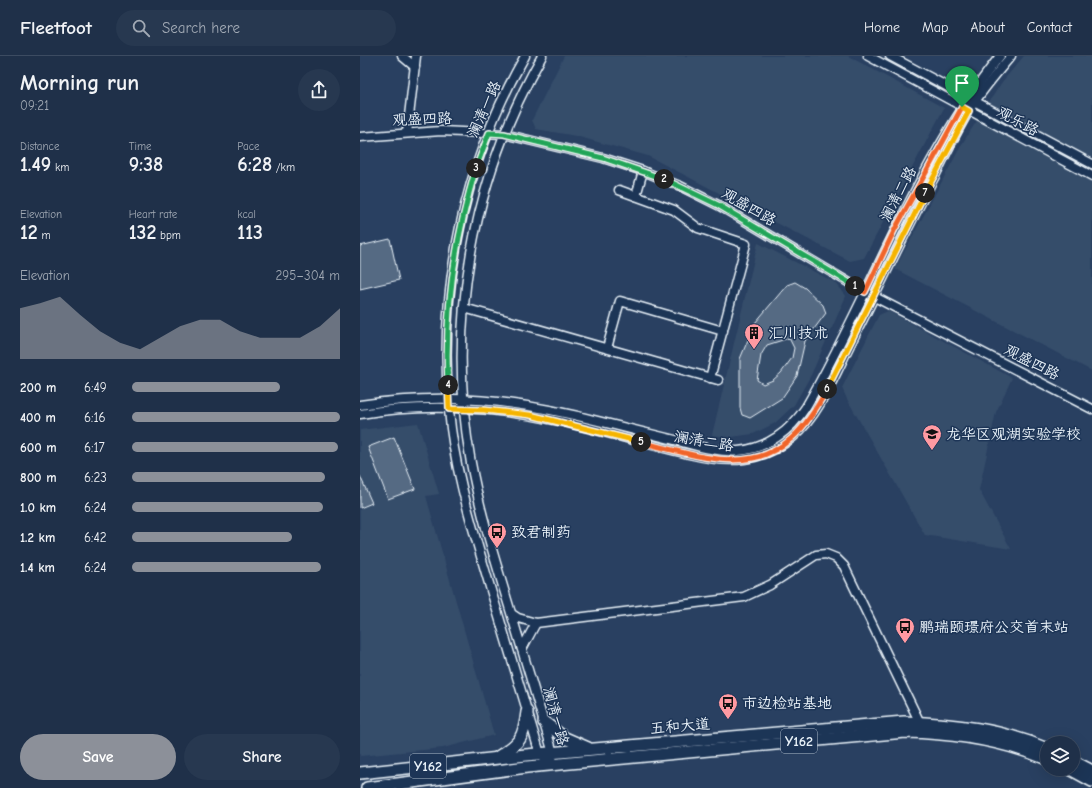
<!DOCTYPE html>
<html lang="en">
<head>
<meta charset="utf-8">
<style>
  body { margin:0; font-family:"Comic Neue","LXGW WenKai TC",sans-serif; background:#273850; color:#f1f3f6; height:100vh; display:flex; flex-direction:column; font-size:15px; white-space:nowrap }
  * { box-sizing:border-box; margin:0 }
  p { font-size:13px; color:#a1a9b4 }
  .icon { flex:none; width:22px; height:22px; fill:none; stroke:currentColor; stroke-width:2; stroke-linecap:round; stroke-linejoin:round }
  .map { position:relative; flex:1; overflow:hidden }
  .details { display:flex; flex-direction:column; background:#1f3049; width:360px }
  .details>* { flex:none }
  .tools { position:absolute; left:680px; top:680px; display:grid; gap:8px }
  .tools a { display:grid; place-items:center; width:40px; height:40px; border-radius:50%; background:#1f3049; box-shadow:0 4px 16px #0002,0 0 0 1px #3c4b61; font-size:20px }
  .pin { position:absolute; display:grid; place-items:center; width:34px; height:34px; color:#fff; margin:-41px -17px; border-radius:50% 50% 50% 0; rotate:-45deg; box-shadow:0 0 4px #0007 }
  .pin .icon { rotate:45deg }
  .km { position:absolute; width:20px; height:20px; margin:-10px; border-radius:50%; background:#222; color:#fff; font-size:11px; line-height:20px; text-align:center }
  .round { display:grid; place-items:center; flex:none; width:42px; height:42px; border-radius:21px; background:#273850 }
  .overview { display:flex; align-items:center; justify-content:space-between; height:68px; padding:0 20px }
  h1 { font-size:22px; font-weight:800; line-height:30px }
  .metrics { display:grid; grid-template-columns:repeat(3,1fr); gap:6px; height:68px; padding:4px 20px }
  .metrics div { display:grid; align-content:center }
  .metrics b { font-size:20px; font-weight:800 }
  .metrics small { font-size:11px; font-weight:400 }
  .metrics p { font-size:11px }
  .chart { height:112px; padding:8px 20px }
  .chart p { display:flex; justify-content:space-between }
  .chart svg { width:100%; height:72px; margin-top:4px; fill:#8c9099; opacity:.7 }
  .button { display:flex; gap:8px; margin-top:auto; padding:8px 20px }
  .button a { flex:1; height:46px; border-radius:24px; background:#8c9099; color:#fff; font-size:16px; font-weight:800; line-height:46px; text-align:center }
  .button a+a { background:#273850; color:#f1f3f6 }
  ul { padding:0 20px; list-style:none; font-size:13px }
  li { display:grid; grid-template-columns:64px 48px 1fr; align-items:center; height:30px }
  li i { height:10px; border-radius:5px; background:#8c9099 }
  header { display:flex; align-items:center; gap:24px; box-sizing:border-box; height:56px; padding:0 20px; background:#1f3049; border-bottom:1px solid #3c4b61 }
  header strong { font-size:19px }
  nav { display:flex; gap:22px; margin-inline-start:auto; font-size:14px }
  .search { width:280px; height:36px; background:#273850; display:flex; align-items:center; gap:10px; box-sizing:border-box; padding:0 14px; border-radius:22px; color:#a1a9b4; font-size:15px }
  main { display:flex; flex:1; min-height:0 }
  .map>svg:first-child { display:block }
</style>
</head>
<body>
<header>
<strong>Fleetfoot</strong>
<div class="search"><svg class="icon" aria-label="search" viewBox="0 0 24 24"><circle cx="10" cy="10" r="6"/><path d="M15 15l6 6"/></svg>Search here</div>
<nav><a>Home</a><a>Map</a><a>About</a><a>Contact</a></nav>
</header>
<main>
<section class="details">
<div class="overview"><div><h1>Morning run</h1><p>09:21</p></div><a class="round"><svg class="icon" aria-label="share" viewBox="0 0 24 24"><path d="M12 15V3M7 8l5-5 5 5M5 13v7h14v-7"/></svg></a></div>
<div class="metrics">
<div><p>Distance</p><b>1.49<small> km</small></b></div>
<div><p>Time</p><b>9:38</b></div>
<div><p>Pace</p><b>6:28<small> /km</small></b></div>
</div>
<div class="metrics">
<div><p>Elevation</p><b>12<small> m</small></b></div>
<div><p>Heart rate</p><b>132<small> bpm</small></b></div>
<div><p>kcal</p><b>113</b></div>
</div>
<div class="chart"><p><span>Elevation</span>295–304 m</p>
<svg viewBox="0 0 160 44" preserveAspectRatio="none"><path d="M0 44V13L10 10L20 6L30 17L40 27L50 34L60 38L70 31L80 24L90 20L100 20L110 27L120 31L130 31L140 31L150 24L160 13V44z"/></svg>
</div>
<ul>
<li><b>200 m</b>6:49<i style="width:71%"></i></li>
<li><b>400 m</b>6:16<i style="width:100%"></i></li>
<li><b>600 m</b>6:17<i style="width:99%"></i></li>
<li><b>800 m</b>6:23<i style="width:93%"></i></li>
<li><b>1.0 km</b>6:24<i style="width:92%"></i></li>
<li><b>1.2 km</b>6:42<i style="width:77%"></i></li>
<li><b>1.4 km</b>6:24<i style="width:91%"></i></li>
</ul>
<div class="button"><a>Save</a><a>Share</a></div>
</section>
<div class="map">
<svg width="732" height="732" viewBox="0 0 732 732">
  <rect width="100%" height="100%" fill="#294061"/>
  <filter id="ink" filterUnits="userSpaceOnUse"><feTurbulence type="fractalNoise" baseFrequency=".025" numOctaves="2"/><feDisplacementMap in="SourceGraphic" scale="8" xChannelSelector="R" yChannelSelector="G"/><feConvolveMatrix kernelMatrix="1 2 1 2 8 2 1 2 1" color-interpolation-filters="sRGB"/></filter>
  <g filter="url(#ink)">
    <g fill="#364d6b">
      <polygon points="204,0 488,0 584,52 504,202 490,205 288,100 216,80 176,73 172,64"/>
      <polygon points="664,0 732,0 732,315 535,213 602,88 642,26"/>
      <polygon points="398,187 476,227 486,240 451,319 434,349 415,367 393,378 371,381 352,379"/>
      <polygon points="528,255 652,322 636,356 619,434 651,493 565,479 487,343 482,332 519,259"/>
      <polygon points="58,367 79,438 66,440 134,679 83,692 0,700 0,374"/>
    </g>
    <g fill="#556a83" stroke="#e8f1f8" fill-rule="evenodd">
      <polygon points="30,183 39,224 0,233 0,190"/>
      <path d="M435,226L445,232L463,249L466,257L445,285L437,320L422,342L390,362L385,360L382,359L380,352V303L395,267L427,229ZM429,282L434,292L432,302L421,317L413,324L403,328L397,324L401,299L407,289Z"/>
      <polygon points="34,381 55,433 28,443 8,391"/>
      <polygon points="0,420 12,447 0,452"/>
    </g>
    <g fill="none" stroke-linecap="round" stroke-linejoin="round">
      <defs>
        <g id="minor">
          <polyline points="42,0 55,11"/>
          <path d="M165,0C104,106 78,232 89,354C94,414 113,473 130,531C146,586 163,642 180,698L189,709L193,697C177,643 161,590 145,537C132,494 119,451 111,407C86,267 112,123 182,0"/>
          <polyline points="508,0 732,120"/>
          <polyline points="530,0 732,108"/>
          <polyline points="47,77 56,0"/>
          <polyline points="0,81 81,75 144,78 243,102 283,115 320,130 358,149 505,236 732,353"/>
          <polyline points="259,134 314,154 338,172 386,188 350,322"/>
          <polyline points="276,140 283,115"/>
          <polyline points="104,252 358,324"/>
          <polyline points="247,292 260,245 363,275"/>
          <path d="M0,349C86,336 158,344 242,366C267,372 291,378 315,384C335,389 357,397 378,395C407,393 431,374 446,351C513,235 556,105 640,0"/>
          <path d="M0,358C65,347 136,351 199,365C244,375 288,389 333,399C370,408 403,406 433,381C461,358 478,311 495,279C522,226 547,172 575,120C586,97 597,74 610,53C622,34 637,17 651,0"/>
          <polyline points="152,558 158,562 176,567 384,541 410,529 456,499 466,498 476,502 484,510 560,667"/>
          <polyline points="162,593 176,567"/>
        </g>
        <g id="major">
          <polyline points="184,666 205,682 228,692"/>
          <path d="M138,701C160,687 164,682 167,656"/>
          <polyline points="713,705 732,715"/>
          <polyline points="710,713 732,725"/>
          <path d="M0,717L166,699L544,666C594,668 641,673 687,693"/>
          <path d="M7,732L167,711L545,676C594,677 642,684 687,703"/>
        </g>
      </defs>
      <use href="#minor" stroke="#e8f1f8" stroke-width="11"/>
      <use href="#major" stroke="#e8f1f8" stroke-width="14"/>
      <use href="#minor" stroke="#1d3557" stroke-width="8"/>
      <use href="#major" stroke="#1d3557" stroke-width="11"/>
    </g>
  </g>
  <g fill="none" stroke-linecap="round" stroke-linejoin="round" filter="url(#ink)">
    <defs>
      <polyline id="split-1" points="495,230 505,236 535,173 602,51"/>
      <polyline id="split-2" points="304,123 358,149 495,230"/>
      <polyline id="split-3" points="116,112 129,77 144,78 243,102 304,123"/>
      <path id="split-4" d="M88,329C84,255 95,183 116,112"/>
      <polyline id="split-5" points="88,329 89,353 124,354 170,359 281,386"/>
      <path id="split-6" d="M281,386C366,408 419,427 467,333"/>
      <polyline id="split-7" points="467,333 565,137"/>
      <polyline id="split-8" points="565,137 609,55 602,51"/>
    </defs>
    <use href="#split-1" stroke="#fff" stroke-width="8"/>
    <use href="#split-2" stroke="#fff" stroke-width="8"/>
    <use href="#split-3" stroke="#fff" stroke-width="8"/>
    <use href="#split-4" stroke="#fff" stroke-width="8"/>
    <use href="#split-5" stroke="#fff" stroke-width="8"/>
    <use href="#split-6" stroke="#fff" stroke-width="8"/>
    <use href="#split-7" stroke="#fff" stroke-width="8"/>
    <use href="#split-8" stroke="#fff" stroke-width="8"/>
    <use href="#split-1" stroke="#f0652b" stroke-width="5"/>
    <use href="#split-2" stroke="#22a559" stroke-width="5"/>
    <use href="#split-3" stroke="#22a559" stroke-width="5"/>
    <use href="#split-4" stroke="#22a559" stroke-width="5"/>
    <use href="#split-5" stroke="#f5b400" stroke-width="5"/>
    <use href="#split-6" stroke="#f0652b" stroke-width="5"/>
    <use href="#split-7" stroke="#f5b400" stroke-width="5"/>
    <use href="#split-8" stroke="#f5b400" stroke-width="5"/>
  </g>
  <defs>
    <symbol id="building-pin" viewBox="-11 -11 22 30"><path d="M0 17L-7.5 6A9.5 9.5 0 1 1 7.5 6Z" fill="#ff9aa2" stroke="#1d3557"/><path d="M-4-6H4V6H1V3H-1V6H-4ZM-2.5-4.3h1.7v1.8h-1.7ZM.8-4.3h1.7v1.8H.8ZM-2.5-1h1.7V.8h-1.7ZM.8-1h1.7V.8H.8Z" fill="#111"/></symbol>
    <symbol id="school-pin" viewBox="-11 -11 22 30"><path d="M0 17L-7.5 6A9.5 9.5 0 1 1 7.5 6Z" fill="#ff9aa2" stroke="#1d3557"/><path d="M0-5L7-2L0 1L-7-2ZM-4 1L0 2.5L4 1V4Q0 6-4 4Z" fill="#111"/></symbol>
    <symbol id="bus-pin" viewBox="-11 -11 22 30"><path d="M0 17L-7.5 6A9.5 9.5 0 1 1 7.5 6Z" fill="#ff9aa2" stroke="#1d3557"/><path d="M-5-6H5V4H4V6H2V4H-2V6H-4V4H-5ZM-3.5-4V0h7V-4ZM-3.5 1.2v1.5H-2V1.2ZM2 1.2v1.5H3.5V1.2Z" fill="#111"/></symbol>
  </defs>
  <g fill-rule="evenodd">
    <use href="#building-pin" x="383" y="266" width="22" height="30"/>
    <use href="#school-pin" x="561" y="367" width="22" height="30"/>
    <use href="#bus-pin" x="126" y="465" width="22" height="30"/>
    <use href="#bus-pin" x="534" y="560" width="22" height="30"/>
    <use href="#bus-pin" x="357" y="636" width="22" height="30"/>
  </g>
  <g text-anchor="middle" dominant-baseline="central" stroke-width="3" stroke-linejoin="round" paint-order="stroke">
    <g fill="#1d3557" stroke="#abb9c8" stroke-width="1">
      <rect x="421" y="673" width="36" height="24" rx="3"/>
      <rect x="50" y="698" width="36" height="24" rx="3"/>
    </g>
    <g font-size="14" font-weight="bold" fill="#e8f1f8">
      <text x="439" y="685">Y162</text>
      <text x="68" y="710">Y162</text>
    </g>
    <g font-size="15" fill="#e8f1f8" stroke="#1d3557">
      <text transform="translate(124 53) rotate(-66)">澜清一路</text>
      <text transform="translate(62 63) rotate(-2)">观盛四路</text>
      <text transform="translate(658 65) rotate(28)">观乐路</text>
      <text transform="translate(538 138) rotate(-62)">澜清二路</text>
      <text transform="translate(389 151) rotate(30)">观盛四路</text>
      <text transform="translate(672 306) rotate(27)">观盛四路</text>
      <text transform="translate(344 385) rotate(10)">澜清二路</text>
      <text transform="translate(196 660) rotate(75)">澜清一路</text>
      <text transform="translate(320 670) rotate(-5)">五和大道</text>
    </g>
    <g font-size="15" fill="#e8f1f8" stroke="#1d3557" text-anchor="start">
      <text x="408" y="277">汇川技术</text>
      <text x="586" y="378">龙华区观湖实验学校</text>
      <text x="151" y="476">致君制药</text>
      <text x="559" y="571">鹏瑞颐璟府公交首末站</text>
      <text x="382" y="647">市边检站基地</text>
    </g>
  </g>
</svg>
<div class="tools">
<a><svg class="icon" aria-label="layers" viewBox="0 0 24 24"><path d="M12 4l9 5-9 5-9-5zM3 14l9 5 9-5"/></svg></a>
</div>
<div class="pin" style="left:602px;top:51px;background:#1e9e55"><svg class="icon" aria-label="arrive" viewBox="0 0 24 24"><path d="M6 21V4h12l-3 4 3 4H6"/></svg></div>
<b class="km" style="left:495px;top:230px">1</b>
<b class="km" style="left:304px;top:123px">2</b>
<b class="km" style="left:116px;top:112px">3</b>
<b class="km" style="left:88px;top:329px">4</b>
<b class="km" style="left:281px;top:386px">5</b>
<b class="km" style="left:467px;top:333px">6</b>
<b class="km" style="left:565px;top:137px">7</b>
</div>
</main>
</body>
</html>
